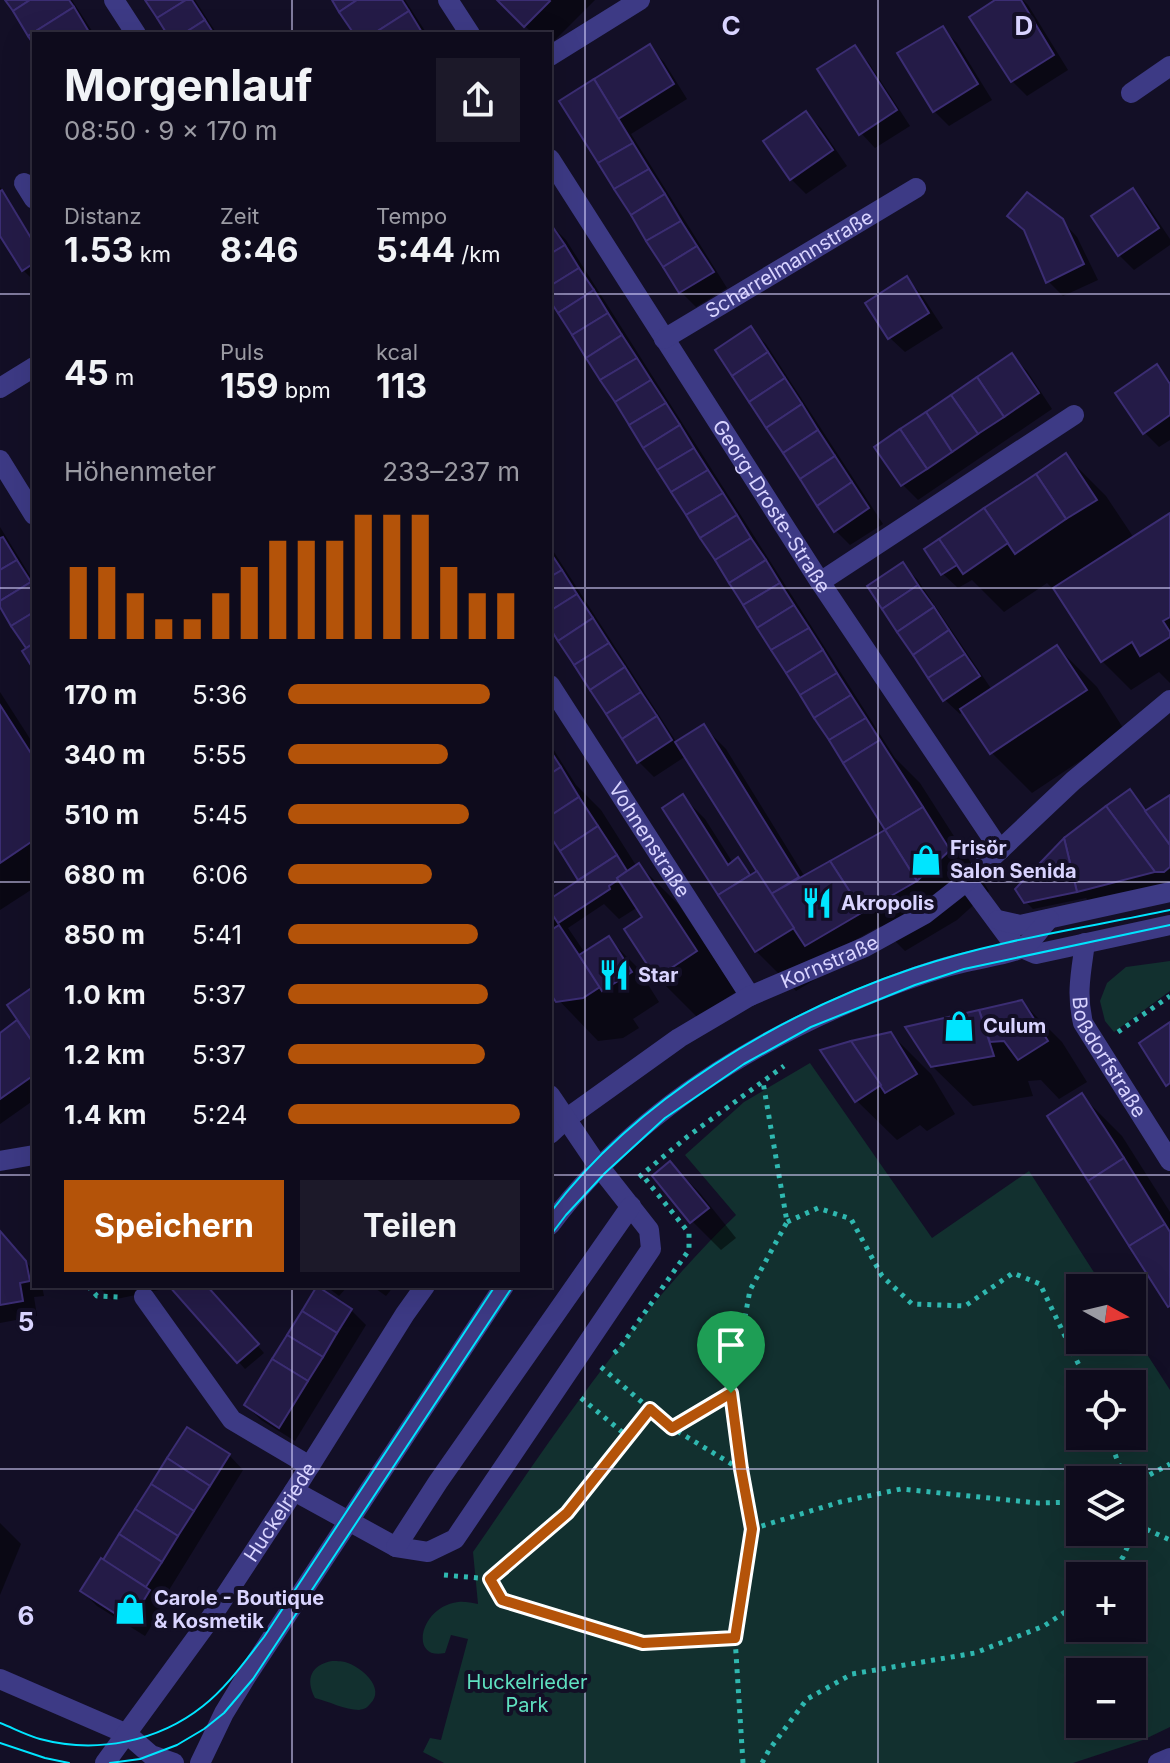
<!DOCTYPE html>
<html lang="de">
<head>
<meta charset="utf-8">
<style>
  body { margin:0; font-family:Inter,sans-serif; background:#1c1929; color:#f1f3f6; height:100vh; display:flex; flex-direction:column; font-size:30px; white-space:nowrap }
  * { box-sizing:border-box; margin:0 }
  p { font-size:26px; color:#9b9ba3 }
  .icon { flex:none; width:44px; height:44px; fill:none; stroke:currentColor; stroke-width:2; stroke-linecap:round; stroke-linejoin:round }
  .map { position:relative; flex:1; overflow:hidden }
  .drawer { position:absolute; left:32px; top:32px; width:520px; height:1256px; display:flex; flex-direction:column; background:#0e0b1c; border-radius:0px; box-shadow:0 8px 32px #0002,0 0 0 2px #2e2b3b }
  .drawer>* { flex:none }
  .needle { width:52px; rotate:98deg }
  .fabs { position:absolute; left:1066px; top:1274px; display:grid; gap:16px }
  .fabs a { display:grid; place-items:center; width:80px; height:80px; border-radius:0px; background:#0e0b1c; box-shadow:0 8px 32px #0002,0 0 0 2px #2e2b3b; font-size:40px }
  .pin { position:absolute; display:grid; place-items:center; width:68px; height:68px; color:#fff; margin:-82px -34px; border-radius:50% 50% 50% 0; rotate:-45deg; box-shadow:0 0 8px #0007 }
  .pin .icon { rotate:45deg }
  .round { display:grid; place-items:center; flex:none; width:84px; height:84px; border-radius:0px; background:#1c1929 }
  .summary { display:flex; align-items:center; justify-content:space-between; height:136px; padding:0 32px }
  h1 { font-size:44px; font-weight:700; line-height:60px }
  .stats { display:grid; grid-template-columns:repeat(3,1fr); gap:12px; height:136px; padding:8px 32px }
  .stats div { display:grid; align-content:center }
  .stats b { font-size:34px; font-weight:700 }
  .stats small { font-size:22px; font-weight:400 }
  .stats p { font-size:22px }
  .chart { height:224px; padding:16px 32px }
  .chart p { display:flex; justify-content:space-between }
  .chart svg { width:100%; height:144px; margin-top:8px; stroke:#b45309; stroke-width:6 }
  .primary-button { display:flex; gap:16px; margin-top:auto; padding:16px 32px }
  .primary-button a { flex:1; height:92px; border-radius:0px; background:#b45309; color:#fff; font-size:32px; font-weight:700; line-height:92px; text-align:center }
  .primary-button a+a { background:#1c1929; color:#f1f3f6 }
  ul { padding:0 32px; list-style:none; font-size:26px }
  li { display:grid; grid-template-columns:128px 96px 1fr; align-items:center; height:60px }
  li i { height:20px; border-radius:10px; background:#b45309 }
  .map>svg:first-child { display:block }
</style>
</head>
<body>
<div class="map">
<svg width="1170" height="1763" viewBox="0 0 1170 1763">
  <rect width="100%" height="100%" fill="#130f26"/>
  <g fill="#12302f" fill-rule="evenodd">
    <polygon points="1170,961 1170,991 1114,1032 1105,1021 1100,1001 1107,983 1126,967"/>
    <path d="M810,1063L932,1238L1029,1171L1104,1288H1080V1340H1132V1331L1170,1390V1727L1143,1740L1073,1763H444L423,1752L430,1738L441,1740L468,1639L451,1635L445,1653C409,1661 419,1607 458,1602C464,1601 472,1603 478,1604L473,1552C554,1435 633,1314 736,1215L685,1155L744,1102ZM1132,1384V1436H1080V1384ZM1132,1480V1532H1080V1480ZM1132,1576V1628H1080V1576ZM1132,1672V1724H1080V1672Z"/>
    <path d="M332,1661C335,1661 342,1661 345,1662C360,1666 387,1688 370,1704C367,1708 364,1709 359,1710C345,1710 328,1701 315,1698C305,1679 311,1665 332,1661Z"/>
  </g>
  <g fill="#0007">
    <polygon points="7,0 72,0 94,34 34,34 34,41"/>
    <polygon points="147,0 195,0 217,34 169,34"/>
    <polygon points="334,0 405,0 427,34 356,34"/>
    <polygon points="499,0 595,0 550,45 550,34 533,34"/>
    <polygon points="999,0 1023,0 1028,5 1068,70 1027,96 1012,81"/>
    <polygon points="942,28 957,43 992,100 949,126 934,111"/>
    <polygon points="649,47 664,62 687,99 631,134 727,288 696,307 681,292 562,102"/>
    <polygon points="854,48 869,63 910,126 875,148 861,133"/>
    <polygon points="806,114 821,128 847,166 806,194 791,179"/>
    <polygon points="0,187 34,242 34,274 30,277 23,270 0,232"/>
    <polygon points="1132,190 1147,205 1170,239 1170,245 1134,270 1119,255"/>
    <polygon points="1010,216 1062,221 1077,237 1098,280 1063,296 1048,281 1027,234"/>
    <polygon points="551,225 566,240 895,758 920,783 989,891 957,920 905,951 880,926 825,957 832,969 796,991 756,951 665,808 683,797 705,819 733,863 738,860 754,876 763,880 686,756 654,777 639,762 550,625 550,546 677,743 704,727 726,749 805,877 888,831 550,297"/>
    <polygon points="907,279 921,294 943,328 905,352 890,338"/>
    <polygon points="751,329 766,344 883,524 850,545 835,530"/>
    <polygon points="1012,356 1027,371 1052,409 918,500 903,485 877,447"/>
    <polygon points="1156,367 1170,381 1170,440 1159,447 1145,433"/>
    <polygon points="1066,456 1106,496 1134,538 1170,515 1170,683 1159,672 1131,690 1102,661 1057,593 1047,583 1004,612 972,580 958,588 943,574"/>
    <polygon points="0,527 34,582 34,666 28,649 0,603"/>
    <polygon points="902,564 917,579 992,690 1057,647 1097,687 1125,731 1032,793 992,753 964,711 960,714 945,700"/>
    <polygon points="0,692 34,745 34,888 0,910"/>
    <polygon points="550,744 576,785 601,810 637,867 639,865 679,905 736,992 697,1017 657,977 645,918 638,907 619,919 604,904 568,928 585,953 608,938 637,967 659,1002 633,1019 639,1028 623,1038 598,1041 550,991 550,901 581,881 550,832"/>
    <polygon points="1130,792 1148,811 1170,797 1170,886 1101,914 1086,898 1033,909 1026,902"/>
    <polygon points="34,992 34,1100 0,1124 0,1035 20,1021"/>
    <polygon points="1022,1002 1062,1042 1087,1082 1059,1099 1041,1080 1028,1081 1033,1096 973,1106 932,1066 908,1028"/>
    <polygon points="891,1034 931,1074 955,1114 927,1131 920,1125 897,1140 857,1101"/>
    <polygon points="1082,1096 1122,1136 1170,1212 1170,1307 1049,1117"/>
    <polygon points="670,1163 699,1192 736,1238 721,1250 692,1221"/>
    <polygon points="0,1233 34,1271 34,1286 42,1286 44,1296 34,1297 37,1316 0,1323"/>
    <polygon points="98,1286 206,1286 264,1353 245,1369 173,1287 112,1300"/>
    <polygon points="326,1286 348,1286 339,1296"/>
    <polygon points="372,1286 394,1286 386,1296"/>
    <polygon points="351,1310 366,1325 295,1441 261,1420 246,1405"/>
    <polygon points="229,1455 243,1470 161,1603 164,1606 145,1636 97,1606 82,1591 104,1562"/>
    <polygon points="0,1523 21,1544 0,1595"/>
  </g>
  <g fill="#241b47" stroke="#3b2d73" stroke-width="2">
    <polygon points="5,0 30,0 13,11"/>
    <polygon points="30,0 69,0 74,7 28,36 13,11"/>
    <polygon points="145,0 186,0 157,18"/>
    <polygon points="186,0 192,0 205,20 183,34 167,34 157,18"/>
    <polygon points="332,0 357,0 339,12"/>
    <polygon points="357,0 402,0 409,11 373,34 354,34 339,12"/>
    <polygon points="497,0 549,0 550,1 524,27"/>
    <polygon points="995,0 1021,0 1054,55 1011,82 969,17"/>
    <polygon points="74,7 89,32 86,34 34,34 34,45 28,36"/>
    <polygon points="409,11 423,34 373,34"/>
    <polygon points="205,20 214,34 183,34"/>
    <polygon points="943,26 978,84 933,112 897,53"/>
    <polygon points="650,44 674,84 618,119 594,79"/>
    <polygon points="855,45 897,110 859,135 817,69"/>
    <polygon points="594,79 633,143 598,163 559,101"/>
    <polygon points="806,111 833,150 790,180 763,141"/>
    <polygon points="633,143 649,169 614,189 598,163"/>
    <polygon points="649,169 665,194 631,215 614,189"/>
    <polygon points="1133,188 1159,228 1118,256 1091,216"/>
    <polygon points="2,190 34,243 34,263 22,271 0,236 0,191"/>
    <polygon points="1027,192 1063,219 1084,264 1046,283 1024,230 1007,216"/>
    <polygon points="665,194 681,221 646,241 631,215"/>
    <polygon points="681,221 697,246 663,267 646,241"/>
    <polygon points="550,223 565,245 550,254"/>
    <polygon points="565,245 579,268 550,286 550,254"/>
    <polygon points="697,246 714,272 679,293 663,267"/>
    <polygon points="579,268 594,290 558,313 550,301 550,286"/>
    <polygon points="907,276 929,313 888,339 865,303"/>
    <polygon points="594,290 608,313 572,335 558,313"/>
    <polygon points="608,313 622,335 586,358 572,335"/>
    <polygon points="751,326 768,352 732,376 715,350"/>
    <polygon points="622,335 637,358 600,380 586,358"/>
    <polygon points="768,352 785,378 749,402 732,376"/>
    <polygon points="1012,353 1039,393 1004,417 977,377"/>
    <polygon points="637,358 651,380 615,402 600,380"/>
    <polygon points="1157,364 1170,384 1170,415 1143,434 1115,393"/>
    <polygon points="977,377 1004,417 978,434 951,395"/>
    <polygon points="785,378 802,404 766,428 749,402"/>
    <polygon points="651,380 666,403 629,425 615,402"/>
    <polygon points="951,395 978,434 952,452 926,412"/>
    <polygon points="666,403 680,425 643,448 629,425"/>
    <polygon points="802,404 818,430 783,453 766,428"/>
    <polygon points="926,412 952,452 927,469 900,429"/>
    <polygon points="680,425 694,448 657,470 643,448"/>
    <polygon points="900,429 927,469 901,486 874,447"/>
    <polygon points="818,430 835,456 800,479 783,453"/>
    <polygon points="694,448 708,470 671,492 657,470"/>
    <polygon points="1066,453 1097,500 1066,519 1036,474"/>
    <polygon points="835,456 852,482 817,506 800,479"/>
    <polygon points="708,470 723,493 686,515 671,492"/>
    <polygon points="1036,474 1066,519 1015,554 984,508"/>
    <polygon points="852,482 869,508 834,532 817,506"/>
    <polygon points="723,493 737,515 700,538 686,515"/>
    <polygon points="984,508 1008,543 963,574 939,539"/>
    <polygon points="1170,513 1170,617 1163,621 1170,632 1170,637 1140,656 1132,642 1101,662 1053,588"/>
    <polygon points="737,515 751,538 715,560 700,538"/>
    <polygon points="3,537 17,560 0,570 0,538"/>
    <polygon points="751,538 766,560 729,583 715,560"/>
    <polygon points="939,539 957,565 941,575 924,549"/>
    <polygon points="550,552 562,570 550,577"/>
    <polygon points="17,560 31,582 0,601 0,570"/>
    <polygon points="766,560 780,583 743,605 729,583"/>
    <polygon points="903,562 918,585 882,609 867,586"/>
    <polygon points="562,570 577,594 550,611 550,577"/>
    <polygon points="31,582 34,588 34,612 11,626 0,607 0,601"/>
    <polygon points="780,583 794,605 757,628 743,605"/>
    <polygon points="918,585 934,607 897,632 882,609"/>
    <polygon points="577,594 593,618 558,641 550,628 550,611"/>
    <polygon points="794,605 809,628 771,650 757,628"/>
    <polygon points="934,607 949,630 913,655 897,632"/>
    <polygon points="34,612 34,643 26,648 11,626"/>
    <polygon points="593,618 609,643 574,665 558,641"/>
    <polygon points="809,628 823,650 786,673 771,650"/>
    <polygon points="949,630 965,654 928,678 913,655"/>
    <polygon points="34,643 34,670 22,651"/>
    <polygon points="609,643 625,667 590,690 574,665"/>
    <polygon points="1057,645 1087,690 990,754 960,709"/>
    <polygon points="823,650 837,673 800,695 786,673"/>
    <polygon points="965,654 980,676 943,701 928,678"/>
    <polygon points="625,667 641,692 606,714 590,690"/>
    <polygon points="837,673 851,695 814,718 800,695"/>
    <polygon points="641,692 657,716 622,739 606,714"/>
    <polygon points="851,695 866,718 829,740 814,718"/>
    <polygon points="0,705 34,758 34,840 0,863"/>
    <polygon points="657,716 672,740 637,763 622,739"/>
    <polygon points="866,718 880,740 843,763 829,740"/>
    <polygon points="704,724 799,877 771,894 675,742"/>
    <polygon points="880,740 923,807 885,830 843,763"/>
    <polygon points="550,750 561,767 550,774"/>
    <polygon points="561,767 579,797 550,816 550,774"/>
    <polygon points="1130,789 1170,845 1170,867 1164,872 1155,872 1106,806"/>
    <polygon points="683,794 728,865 738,857 750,875 718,895 662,808"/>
    <polygon points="1170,795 1170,845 1145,811"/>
    <polygon points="579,797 598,826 560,851 550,836 550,816"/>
    <polygon points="1106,806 1155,872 1077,892 1064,838"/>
    <polygon points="923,807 950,850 917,881 885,830"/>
    <polygon points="598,826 617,855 578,880 560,851"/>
    <polygon points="885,830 917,881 863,912 830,861"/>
    <polygon points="1064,838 1077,892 1024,903 1015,889"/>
    <polygon points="617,855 627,871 617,878 618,880 609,886 610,889 558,923 550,911 550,899"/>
    <polygon points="830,861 863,912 805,946 771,894"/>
    <polygon points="639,863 697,951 656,978 624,929 642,917 617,878"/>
    <polygon points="757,871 794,928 755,952 718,895"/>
    <polygon points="559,925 600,987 583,998 556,1002 550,993 550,931"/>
    <polygon points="609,936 632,972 602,991 579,955"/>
    <polygon points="33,987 34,989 34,1044 7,1005"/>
    <polygon points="1022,1000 1048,1041 1018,1060 1004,1041 990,1042 979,1010"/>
    <polygon points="979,1010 994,1056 931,1067 905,1027"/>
    <polygon points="17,1020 34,1044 34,1075 0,1099 0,1033"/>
    <polygon points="1170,1022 1170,1083 1166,1086 1139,1043"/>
    <polygon points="891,1032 917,1074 885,1093 851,1041"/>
    <polygon points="851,1041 881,1085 855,1102 820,1050"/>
    <polygon points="1082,1093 1124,1158 1088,1181 1047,1116"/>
    <polygon points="1124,1158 1165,1224 1129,1246 1088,1181"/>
    <polygon points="670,1161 709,1208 690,1223 652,1176"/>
    <polygon points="1165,1224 1170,1232 1170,1306 1168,1307 1129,1246"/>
    <polygon points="0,1231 26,1261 30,1281 20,1283 23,1301 0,1305"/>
    <polygon points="169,1286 207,1286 259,1344 237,1363"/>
    <polygon points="317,1286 352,1309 337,1333 302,1311"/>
    <polygon points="302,1311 337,1333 323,1357 287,1335"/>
    <polygon points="287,1335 323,1357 308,1381 272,1359"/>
    <polygon points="272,1359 308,1381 279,1428 244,1405"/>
    <polygon points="187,1427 230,1454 210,1486 167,1458"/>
    <polygon points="167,1458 210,1486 194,1511 151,1484"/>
    <polygon points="151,1484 194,1511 178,1536 135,1509"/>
    <polygon points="135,1509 178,1536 162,1562 119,1534"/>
    <polygon points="119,1534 162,1562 146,1587 103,1560"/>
    <polygon points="101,1558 150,1590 130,1623 80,1591"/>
  </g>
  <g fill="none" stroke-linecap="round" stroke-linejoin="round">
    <g stroke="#2fb8b0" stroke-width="5" stroke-dasharray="4 6" stroke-linecap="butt">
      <polyline points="1118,1032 1170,996"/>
      <polyline points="639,1177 687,1137 784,1066"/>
      <polyline points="787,1222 818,1208 851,1219 882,1276 912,1304 965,1306 1013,1273 1040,1284 1088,1384"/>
      <polyline points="88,1286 97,1296 118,1297"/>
      <polyline points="614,1353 619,1349 689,1250 689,1233 643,1176"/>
      <polyline points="601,1367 672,1428 740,1469"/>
      <polyline points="581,1398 627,1436"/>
      <polyline points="673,1428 731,1393"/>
      <polyline points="1108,1436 1125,1480"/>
      <polyline points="1132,1484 1170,1464"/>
      <polyline points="1132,1506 1137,1525 1170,1540"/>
      <polyline points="752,1529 840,1502 901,1489 1038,1503 1080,1502"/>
      <polyline points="444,1575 490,1579 567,1513 650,1409"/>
      <polyline points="1110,1576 1123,1557 1137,1525"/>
      <polyline points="490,1579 502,1600 643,1643 735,1638"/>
      <polyline points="743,1763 735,1638 752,1529 741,1469 731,1393 750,1290 787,1222 763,1082"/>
      <polyline points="762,1763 769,1750 807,1699 852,1674 975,1653 1044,1626 1080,1602"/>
    </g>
    <g stroke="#3d3a85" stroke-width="20">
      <polyline points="114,0 136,34"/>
      <polyline points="448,0 470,34"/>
      <polyline points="550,56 640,0"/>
      <polyline points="1131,93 1170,66"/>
      <path id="s1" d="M550,159L820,582L1000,850"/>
      <polyline points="24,183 34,199"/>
      <path id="s2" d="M664,339L916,188"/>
      <polyline points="0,388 34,367"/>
      <polyline points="0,460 34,515"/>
      <polyline points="820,582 1074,415"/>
      <path id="s3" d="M550,685L750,996"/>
      <polyline points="967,881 1012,942 1022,948 1036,954 1170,925"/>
      <polyline points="998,920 1020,925 1170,892"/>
      <path id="s4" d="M1085,943C1081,973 1076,993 1083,1023L1170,1161"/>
      <path id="s5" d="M550,1134L566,1119L679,1038L750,996L865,947L925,914L967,881L1073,781L1170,700"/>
      <polyline points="0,1161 34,1155"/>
      <path d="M550,1225C634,1113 756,1038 885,988C911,978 939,968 966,962C982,958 1005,955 1020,949C1031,944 1041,927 1049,919"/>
      <polyline points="144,1297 232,1420 310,1466"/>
      <polyline points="294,1491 396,1547 428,1552 455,1539 651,1249 649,1230 594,1160 550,1095"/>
      <polyline points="396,1547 438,1482 631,1206"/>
      <polyline points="0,1679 127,1734 151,1755 174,1763"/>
      <path id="s6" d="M105,1763L210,1619L294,1491L405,1314L425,1286"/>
      <polyline points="200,1763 224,1713 246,1677 504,1286"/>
      <polyline points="1158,1763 1170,1758"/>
    </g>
    <g stroke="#00e5ff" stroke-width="2">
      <path d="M550,1213C636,1099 780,1013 914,968C997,940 1085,928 1170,910"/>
      <polyline points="550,1236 566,1215 605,1173 665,1118 744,1064 811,1027 915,985 964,969 1170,925"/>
      <path d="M0,1723C13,1728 26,1735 40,1739C96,1754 158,1742 203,1706C227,1687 245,1661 264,1637L495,1286"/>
      <polyline points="0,1743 45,1758 69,1763"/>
      <polyline points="110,1763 140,1759 177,1745 204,1729 224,1713 253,1679 513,1286"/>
    </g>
  </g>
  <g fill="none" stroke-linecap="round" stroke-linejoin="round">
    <defs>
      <polygon id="route" points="731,1393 741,1469 752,1529 735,1638 643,1643 502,1600 490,1579 567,1513 650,1409 672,1428"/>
    </defs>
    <use href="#route" stroke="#fff" stroke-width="16"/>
    <use href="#route" stroke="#b45309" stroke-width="10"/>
  </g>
  <path fill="none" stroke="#d9d4ff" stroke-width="2" stroke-opacity="0.55" d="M292,0V34M585,0V1763M878,0V1763M0,294H34M550,294H1170M0,588H34M550,588H1170M0,882H34M550,882H1170M0,1175H34M550,1175H1170M292,1286V1763M0,1469H1170"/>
  <defs>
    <symbol id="shop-bare" viewBox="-9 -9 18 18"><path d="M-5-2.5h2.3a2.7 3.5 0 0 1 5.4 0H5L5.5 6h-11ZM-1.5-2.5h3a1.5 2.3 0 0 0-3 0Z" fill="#00e5ff" stroke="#130f26" stroke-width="2.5" paint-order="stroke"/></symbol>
    <symbol id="restaurant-bare" viewBox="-9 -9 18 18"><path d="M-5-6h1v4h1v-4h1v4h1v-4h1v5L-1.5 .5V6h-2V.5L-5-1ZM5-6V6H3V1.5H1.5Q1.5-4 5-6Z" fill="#00e5ff" stroke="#130f26" stroke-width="2.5" paint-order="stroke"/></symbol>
  </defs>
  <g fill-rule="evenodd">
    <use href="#shop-bare" x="904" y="838" width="44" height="44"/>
    <use href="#restaurant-bare" x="795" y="881" width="44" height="44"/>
    <use href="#restaurant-bare" x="592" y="953" width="44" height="44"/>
    <use href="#shop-bare" x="937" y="1004" width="44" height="44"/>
    <use href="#shop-bare" x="108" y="1587" width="44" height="44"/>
  </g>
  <g text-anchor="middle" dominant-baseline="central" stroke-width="8" stroke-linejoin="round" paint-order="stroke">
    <g font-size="20" fill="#d9d4ff" stroke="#130f26">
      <text stroke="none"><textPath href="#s2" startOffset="146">Scharrelmannstraße</textPath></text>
      <text stroke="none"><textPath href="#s1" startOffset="412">Georg-Droste-Straße</textPath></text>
      <text stroke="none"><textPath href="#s3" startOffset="184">Vohnenstraße</textPath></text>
      <text stroke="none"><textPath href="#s5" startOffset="330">Kornstraße</textPath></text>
      <text stroke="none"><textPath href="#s4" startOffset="122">Boßdorfstraße</textPath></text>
      <text stroke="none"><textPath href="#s6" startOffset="306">Huckelriede</textPath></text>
    </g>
    <g font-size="20" font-weight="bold" fill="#d9d4ff" stroke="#130f26" text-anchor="start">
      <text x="950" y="848">Frisör<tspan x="950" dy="23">Salon Senida</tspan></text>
      <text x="841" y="903">Akropolis</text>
      <text x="638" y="975">Star</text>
      <text x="983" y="1026">Culum</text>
      <text x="154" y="1598">Carole - Boutique<tspan x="154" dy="23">&amp; Kosmetik</tspan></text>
    </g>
    <g font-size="20" fill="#5fe0c0" stroke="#130f26">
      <text x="527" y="1682">Huckelrieder<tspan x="527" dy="23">Park</tspan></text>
    </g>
  </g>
  <g font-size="26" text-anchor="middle" font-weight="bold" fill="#d9d4ff" stroke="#130f26" stroke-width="8" stroke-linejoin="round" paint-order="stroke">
    <text x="731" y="35">C</text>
    <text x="1024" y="35">D</text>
    <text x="26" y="1331">5</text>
    <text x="26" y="1625">6</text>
  </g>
</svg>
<div class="fabs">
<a><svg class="needle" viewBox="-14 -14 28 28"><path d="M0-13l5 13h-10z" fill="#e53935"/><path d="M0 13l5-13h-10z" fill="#9b9ba3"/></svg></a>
<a><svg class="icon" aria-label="locate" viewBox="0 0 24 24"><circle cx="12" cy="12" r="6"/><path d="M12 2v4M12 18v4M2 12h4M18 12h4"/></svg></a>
<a><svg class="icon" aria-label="layers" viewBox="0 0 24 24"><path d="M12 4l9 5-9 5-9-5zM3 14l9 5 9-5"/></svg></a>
<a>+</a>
<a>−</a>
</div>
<div class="pin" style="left:731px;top:1393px;background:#1e9e55"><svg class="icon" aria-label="arrive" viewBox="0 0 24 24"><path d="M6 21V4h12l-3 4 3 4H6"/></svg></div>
<section class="drawer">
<div class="summary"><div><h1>Morgenlauf</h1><p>08:50 · 9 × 170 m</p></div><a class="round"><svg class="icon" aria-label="share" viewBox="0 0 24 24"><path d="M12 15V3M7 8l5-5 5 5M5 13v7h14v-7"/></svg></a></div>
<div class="stats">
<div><p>Distanz</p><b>1.53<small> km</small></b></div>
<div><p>Zeit</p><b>8:46</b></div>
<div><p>Tempo</p><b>5:44<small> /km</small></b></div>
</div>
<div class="stats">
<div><b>45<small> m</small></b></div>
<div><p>Puls</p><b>159<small> bpm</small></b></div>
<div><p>kcal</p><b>113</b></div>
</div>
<div class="chart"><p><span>Höhenmeter</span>233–237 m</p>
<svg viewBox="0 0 160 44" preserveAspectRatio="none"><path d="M5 44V22M15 44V22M25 44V30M35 44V38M45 44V38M55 44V30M65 44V22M75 44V14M85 44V14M95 44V14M105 44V6M115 44V6M125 44V6M135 44V22M145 44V30M155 44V30"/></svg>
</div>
<ul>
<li><b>170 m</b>5:36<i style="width:87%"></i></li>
<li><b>340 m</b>5:55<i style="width:69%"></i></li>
<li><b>510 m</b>5:45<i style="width:78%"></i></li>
<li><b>680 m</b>6:06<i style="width:62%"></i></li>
<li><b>850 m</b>5:41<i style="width:82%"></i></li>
<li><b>1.0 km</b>5:37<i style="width:86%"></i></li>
<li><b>1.2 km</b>5:37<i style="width:85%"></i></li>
<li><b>1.4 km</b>5:24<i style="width:100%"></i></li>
</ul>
<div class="primary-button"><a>Speichern</a><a>Teilen</a></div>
</section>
</div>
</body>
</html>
